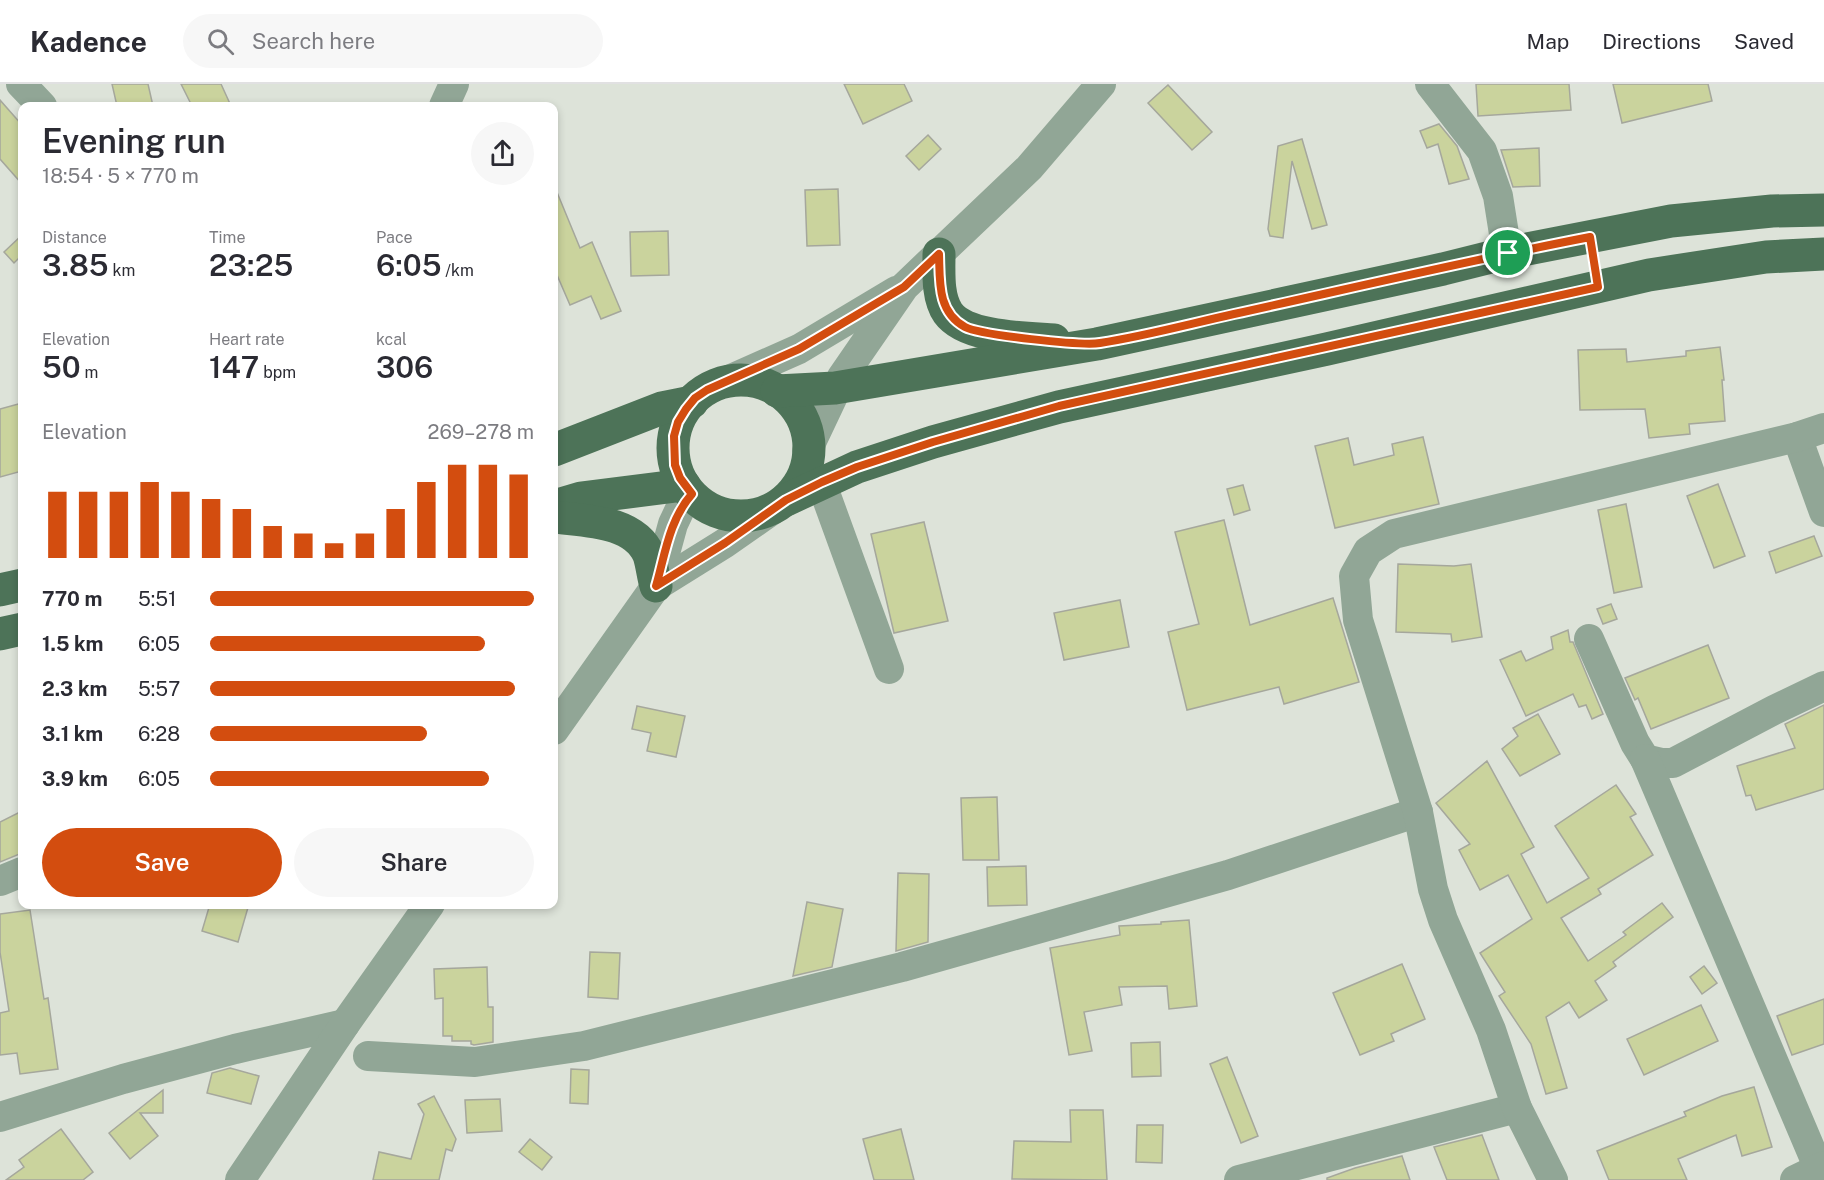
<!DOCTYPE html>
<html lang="en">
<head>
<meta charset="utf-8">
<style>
  body { margin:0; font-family:"Public Sans",sans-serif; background:#f7f7f7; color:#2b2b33; height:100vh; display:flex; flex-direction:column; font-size:22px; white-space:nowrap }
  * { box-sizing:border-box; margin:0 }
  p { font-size:20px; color:#7c7c81 }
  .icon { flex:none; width:33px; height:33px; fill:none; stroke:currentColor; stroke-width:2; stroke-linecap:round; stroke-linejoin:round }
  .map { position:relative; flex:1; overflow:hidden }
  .details { position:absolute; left:18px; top:18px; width:540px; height:807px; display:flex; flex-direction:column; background:#fff; border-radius:12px; box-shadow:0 3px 9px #0003 }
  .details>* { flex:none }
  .pin { position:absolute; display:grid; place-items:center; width:51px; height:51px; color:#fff; margin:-26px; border:3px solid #fff; border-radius:50%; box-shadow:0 2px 6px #0007 }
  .round { display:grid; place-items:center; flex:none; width:63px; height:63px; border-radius:32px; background:#f7f7f7 }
  .headline { display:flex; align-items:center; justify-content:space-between; height:102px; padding:0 24px }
  h1 { font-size:33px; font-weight:600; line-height:45px }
  .stats { display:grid; grid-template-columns:repeat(3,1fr); gap:9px; height:102px; padding:6px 24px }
  .stats div { display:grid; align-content:center }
  .stats b { font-size:30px; font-weight:600 }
  .stats small { font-size:16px; font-weight:400 }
  .stats p { font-size:16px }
  .chart { height:168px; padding:12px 24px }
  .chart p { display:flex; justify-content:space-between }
  .chart svg { width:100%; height:108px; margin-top:6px; stroke:#d34d0f; stroke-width:6 }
  .action { display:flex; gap:12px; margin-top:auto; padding:12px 24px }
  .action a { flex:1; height:69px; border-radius:36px; background:#d34d0f; color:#fff; font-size:24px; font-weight:600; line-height:69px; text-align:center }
  .action a+a { background:#f7f7f7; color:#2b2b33 }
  ul { padding:0 24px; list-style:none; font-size:20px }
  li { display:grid; grid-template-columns:96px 72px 1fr; align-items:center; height:45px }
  li i { height:15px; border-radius:8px; background:#d34d0f }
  header { display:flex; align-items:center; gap:36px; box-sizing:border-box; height:84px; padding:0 30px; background:#fff; border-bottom:2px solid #e1e1e2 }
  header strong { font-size:28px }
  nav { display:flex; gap:33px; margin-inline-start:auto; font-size:21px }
  .search { width:420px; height:54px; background:#f7f7f7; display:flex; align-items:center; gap:15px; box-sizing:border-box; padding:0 21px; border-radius:33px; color:#7c7c81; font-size:22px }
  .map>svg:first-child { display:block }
</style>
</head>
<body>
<header>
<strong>Kadence</strong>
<div class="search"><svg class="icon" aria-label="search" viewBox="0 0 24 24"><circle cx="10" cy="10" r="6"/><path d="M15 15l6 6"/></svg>Search here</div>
<nav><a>Map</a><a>Directions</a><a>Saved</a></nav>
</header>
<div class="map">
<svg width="1824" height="1096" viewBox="0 0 1824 1096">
  <rect width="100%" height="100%" fill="#dde3d9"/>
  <g fill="#cad39d" stroke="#a5a79c" stroke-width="1.5">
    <polygon points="112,0 148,0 153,22 117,22"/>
    <polygon points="181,0 221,0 231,22 192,22"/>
    <polygon points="844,0 904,0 912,17 863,40"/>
    <polygon points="1476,0 1569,0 1571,26 1478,32"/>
    <polygon points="1613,0 1708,0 1712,17 1622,39"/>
    <polygon points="1168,1 1212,48 1192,66 1148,19"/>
    <polygon points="0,16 22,41 22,100 0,75"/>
    <polygon points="1439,40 1457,62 1469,95 1449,100 1438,60 1427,64 1420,47"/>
    <polygon points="928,51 941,65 919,86 906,72"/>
    <polygon points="1302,55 1327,141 1312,145 1292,77 1283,154 1270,152 1268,145 1278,62"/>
    <polygon points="1539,64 1540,102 1513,103 1501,66"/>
    <polygon points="554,101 580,164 592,158 621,227 601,235 591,212 570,221 554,184"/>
    <polygon points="838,105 840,161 807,162 805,106"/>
    <polygon points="668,147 669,191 631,192 630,148"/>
    <polygon points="22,151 22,171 14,179 4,168"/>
    <polygon points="1720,263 1724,296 1722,296 1725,337 1689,340 1690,350 1649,354 1645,325 1580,326 1578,266 1626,265 1627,278 1686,272 1686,267"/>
    <polygon points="22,319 22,387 0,393 0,325"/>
    <polygon points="1423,353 1439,420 1335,444 1315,362 1348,354 1354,381 1394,371 1392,360"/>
    <polygon points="1718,400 1745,472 1714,484 1687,412"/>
    <polygon points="1243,401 1250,426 1234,431 1227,405"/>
    <polygon points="1626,420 1642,503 1614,509 1598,426"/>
    <polygon points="1224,436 1250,541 1333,514 1359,598 1284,620 1279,603 1187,626 1168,548 1199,540 1175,448"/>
    <polygon points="924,438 948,537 894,549 871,450"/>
    <polygon points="1814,452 1822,472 1776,489 1769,468"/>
    <polygon points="1398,480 1454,482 1471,480 1482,553 1452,558 1451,550 1396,548"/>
    <polygon points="1120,516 1129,563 1064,576 1054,529"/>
    <polygon points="1611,520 1617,535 1603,540 1597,525"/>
    <polygon points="1568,546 1570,558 1573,558 1603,630 1592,635 1586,621 1579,623 1573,610 1526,632 1500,576 1521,567 1526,577 1553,565 1551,553"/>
    <polygon points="1708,561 1729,614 1651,645 1638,614 1635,616 1625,594"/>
    <polygon points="1824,621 1824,705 1756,726 1751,711 1746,712 1737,682 1795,664 1785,640"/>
    <polygon points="637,622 685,632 676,673 647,667 651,649 632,645"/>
    <polygon points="1538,630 1560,670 1520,692 1502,665 1518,652 1513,644"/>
    <polygon points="1487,677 1534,763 1521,770 1547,819 1589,794 1555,742 1616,701 1636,730 1630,733 1653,771 1598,805 1601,810 1561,834 1588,877 1626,851 1623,848 1662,819 1673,833 1613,878 1616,882 1595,897 1607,916 1579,934 1569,918 1546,933 1567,1004 1546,1010 1531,960 1499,912 1505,908 1480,869 1532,835 1508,791 1480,806 1459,766 1470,760 1436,719"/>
    <polygon points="997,713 999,776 963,776 961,714"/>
    <polygon points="22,727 22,769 0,778 0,738"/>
    <polygon points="1026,782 1027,821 988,822 987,783"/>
    <polygon points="898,789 929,790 928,858 896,867"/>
    <polygon points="807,818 843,825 832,883 793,892"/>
    <polygon points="210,820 249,820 238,858 202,847"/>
    <polygon points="30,826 44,915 48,914 58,985 20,990 17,969 0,971 0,929 9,927 0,868 0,830"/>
    <polygon points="1189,836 1197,922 1169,925 1167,902 1119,903 1122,921 1084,928 1092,967 1069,971 1050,864 1120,851 1119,842 1161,840 1161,838"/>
    <polygon points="590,868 620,869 618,915 588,913"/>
    <polygon points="1402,880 1425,935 1391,950 1394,957 1360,971 1333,909"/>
    <polygon points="1704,882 1717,899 1702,910 1690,893"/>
    <polygon points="487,883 488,923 493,923 493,958 474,961 471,960 471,957 452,957 452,952 443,952 443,914 435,915 434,885"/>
    <polygon points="1824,915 1824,960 1792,971 1777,932"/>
    <polygon points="1701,921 1718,957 1644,991 1627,955"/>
    <polygon points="1160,958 1161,992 1132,993 1131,959"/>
    <polygon points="1227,973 1258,1052 1241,1059 1210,980"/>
    <polygon points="230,984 259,992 251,1020 207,1009 212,989"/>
    <polygon points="571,985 589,986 588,1020 570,1019"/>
    <polygon points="1754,1003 1772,1063 1742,1072 1736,1051 1678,1075 1687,1096 1609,1096 1597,1067 1686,1032 1684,1028 1722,1012"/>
    <polygon points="163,1006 163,1029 140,1029 158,1052 130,1075 109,1049"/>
    <polygon points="434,1012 456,1055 452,1067 446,1065 439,1096 373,1096 379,1068 411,1075 424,1030 418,1020"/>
    <polygon points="500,1015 502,1047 467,1049 465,1016"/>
    <polygon points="1070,1026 1103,1026 1107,1096 1012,1095 1014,1057 1071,1058"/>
    <polygon points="1137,1041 1163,1041 1162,1079 1136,1078"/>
    <polygon points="61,1045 93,1088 83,1096 6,1096 24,1083 19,1076"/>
    <polygon points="901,1045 914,1096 874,1096 863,1055"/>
    <polygon points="1482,1051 1499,1096 1447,1096 1434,1063"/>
    <polygon points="530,1055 552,1073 542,1086 519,1068"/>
    <polygon points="1402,1072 1410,1096 1327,1096 1327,1094 1355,1084"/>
  </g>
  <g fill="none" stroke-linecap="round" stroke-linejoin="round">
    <g stroke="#91a696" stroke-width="30">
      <polyline points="21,0 42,22"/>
      <polyline points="1430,0 1482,67 1498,112 1507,169"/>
      <polyline points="444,22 454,0"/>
      <polyline points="720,300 799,265 896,207"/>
      <polyline points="1797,353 1824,428"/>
      <polyline points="807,367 842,293 904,203 1029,84 1101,0"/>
      <polyline points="821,398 889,585"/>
      <polyline points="656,502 725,459 775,424"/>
      <polyline points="1589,555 1635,659 1645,675 1662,679 1673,679 1774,626 1824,602"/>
      <polyline points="554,646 656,502 673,440 681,423 691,410"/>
      <polyline points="1645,675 1819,1085"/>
      <polyline points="0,797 22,788"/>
      <polyline points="368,972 475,978 584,962 902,883 1228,791 1418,728"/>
      <polyline points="0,1033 123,995 235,965 345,940"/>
      <polyline points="240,1096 345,940 430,820"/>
      <polyline points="1239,1096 1517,1024"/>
      <polyline points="1553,1096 1517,1024 1491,946 1443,836 1433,805 1418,728 1358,536 1354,492 1368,467 1394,450 1797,353 1824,344"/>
      <polyline points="1795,1096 1824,1082"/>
    </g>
    <g stroke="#4d7358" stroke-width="33">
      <path d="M939,170C939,188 937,213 948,229C966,254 1026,254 1054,256"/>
      <circle cx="741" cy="364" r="68"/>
      <polyline points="777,307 835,304 1097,260 1443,185 1507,169 1671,137 1772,127 1824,126"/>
      <polyline points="554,366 662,324 692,318"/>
      <polyline points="786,416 857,383 933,358 1059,323 1327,265 1649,191 1766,173 1824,170"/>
      <polyline points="554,422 581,414 684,401"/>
      <path d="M554,433C584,437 634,436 649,471C652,480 653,492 656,502"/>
      <polyline points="0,506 22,501"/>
      <polyline points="0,550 22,545"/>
    </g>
  </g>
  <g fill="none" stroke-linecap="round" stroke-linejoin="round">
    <defs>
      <path id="route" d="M1590,153L1598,203L1059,322L933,358L857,383L822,398L786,416L725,459L656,502C665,471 669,436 692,410L680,394L675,381L674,352L678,338L686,325L695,314L707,306L799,265L904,203L939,170C940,197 937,228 965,243C980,251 1082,262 1100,259C1145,252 1189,240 1234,230C1352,204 1471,176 1590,153Z"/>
    </defs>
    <use href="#route" stroke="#fff" stroke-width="12"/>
    <use href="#route" stroke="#d34d0f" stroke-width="8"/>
  </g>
</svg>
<div class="pin" style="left:1508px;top:169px;background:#1e9e55"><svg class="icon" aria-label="arrive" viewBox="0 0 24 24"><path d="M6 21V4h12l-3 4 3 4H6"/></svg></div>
<section class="details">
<div class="headline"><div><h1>Evening run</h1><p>18:54 · 5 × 770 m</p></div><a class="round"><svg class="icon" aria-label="share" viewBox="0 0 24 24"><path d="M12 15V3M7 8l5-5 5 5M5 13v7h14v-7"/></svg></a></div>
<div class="stats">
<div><p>Distance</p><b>3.85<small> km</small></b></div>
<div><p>Time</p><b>23:25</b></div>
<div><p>Pace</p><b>6:05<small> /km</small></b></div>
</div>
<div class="stats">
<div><p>Elevation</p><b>50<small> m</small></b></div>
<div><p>Heart rate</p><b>147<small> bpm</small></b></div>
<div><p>kcal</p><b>306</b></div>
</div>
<div class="chart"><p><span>Elevation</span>269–278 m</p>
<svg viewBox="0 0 160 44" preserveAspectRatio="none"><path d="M5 44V17M15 44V17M25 44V17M35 44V13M45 44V17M55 44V20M65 44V24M75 44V31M85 44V34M95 44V38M105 44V34M115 44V24M125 44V13M135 44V6M145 44V6M155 44V10"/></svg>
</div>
<ul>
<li><b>770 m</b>5:51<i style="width:100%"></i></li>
<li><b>1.5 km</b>6:05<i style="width:85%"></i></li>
<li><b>2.3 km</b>5:57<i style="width:94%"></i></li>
<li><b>3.1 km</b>6:28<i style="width:67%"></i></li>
<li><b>3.9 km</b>6:05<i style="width:86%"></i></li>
</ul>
<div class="action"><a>Save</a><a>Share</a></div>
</section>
</div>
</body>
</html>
